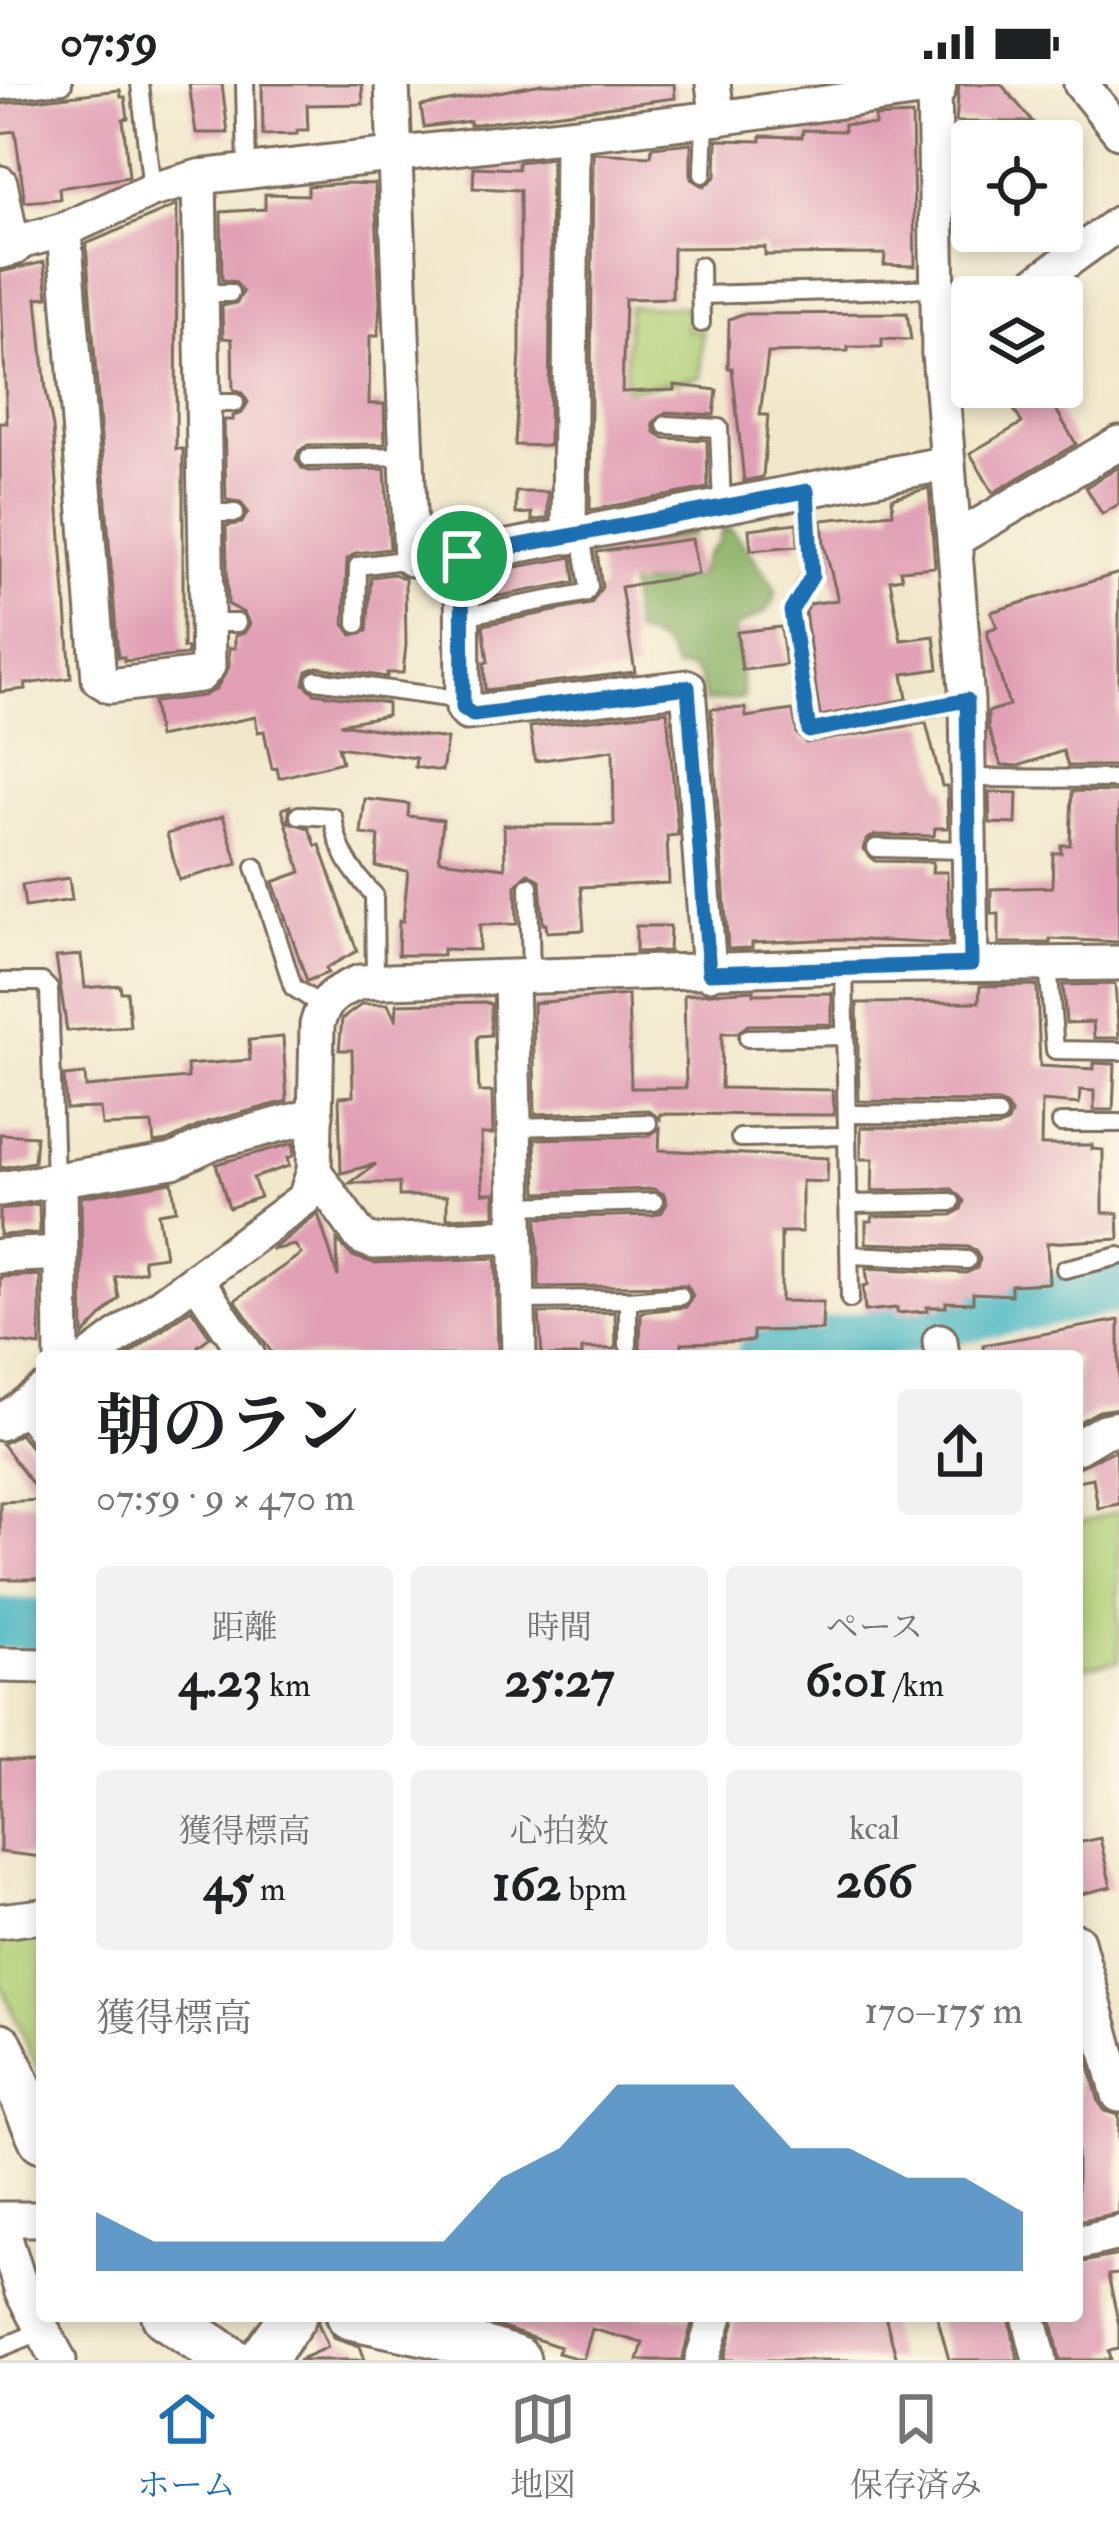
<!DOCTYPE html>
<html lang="ja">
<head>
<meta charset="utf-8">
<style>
  body { margin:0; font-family:"IM FELL Double Pica","Noto Serif JP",serif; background:#f2f2f2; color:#202124; height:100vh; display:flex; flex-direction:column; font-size:45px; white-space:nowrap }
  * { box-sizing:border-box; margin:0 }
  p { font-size:39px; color:#757577 }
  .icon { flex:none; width:66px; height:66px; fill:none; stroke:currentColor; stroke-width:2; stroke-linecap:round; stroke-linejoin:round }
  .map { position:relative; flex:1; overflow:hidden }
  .panel { position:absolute; left:36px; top:1266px; width:1047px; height:972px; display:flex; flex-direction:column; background:#fff; border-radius:12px; box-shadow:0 6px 18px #0003 }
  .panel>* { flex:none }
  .fabs { position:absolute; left:951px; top:36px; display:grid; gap:24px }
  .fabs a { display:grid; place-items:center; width:132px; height:132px; border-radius:12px; background:#fff; box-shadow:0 6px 18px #0003; font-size:60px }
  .pin { position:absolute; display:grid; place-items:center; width:102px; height:102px; color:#fff; margin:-51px; border:6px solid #fff; border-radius:50%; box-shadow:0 3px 12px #0007 }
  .round { display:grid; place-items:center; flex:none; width:126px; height:126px; border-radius:12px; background:#f2f2f2 }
  .head { display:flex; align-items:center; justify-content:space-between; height:204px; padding:0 60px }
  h1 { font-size:66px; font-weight:700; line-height:90px }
  .figures { display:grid; grid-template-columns:repeat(3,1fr); gap:18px; height:204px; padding:12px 60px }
  .figures div { display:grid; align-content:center; border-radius:12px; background:#f2f2f2; text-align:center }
  .figures b { font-size:51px; font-weight:700 }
  .figures small { font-size:33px; font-weight:400 }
  .figures p { font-size:33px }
  .chart { height:336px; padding:24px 60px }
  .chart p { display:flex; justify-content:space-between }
  .chart svg { width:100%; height:216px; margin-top:12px; fill:#1f6fb2; opacity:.7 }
  .status { display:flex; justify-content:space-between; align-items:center; height:84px; padding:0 60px; background:#fff; direction:ltr }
  .status svg { height:33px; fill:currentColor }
  .tabs { display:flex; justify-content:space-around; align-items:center; height:168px; border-top:3px solid #e0e0e0; background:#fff; font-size:33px; color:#757577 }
  .tabs a { display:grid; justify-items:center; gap:6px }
  .tabs .selected { color:#1f6fb2 }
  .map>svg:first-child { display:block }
</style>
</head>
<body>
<div class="status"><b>07:59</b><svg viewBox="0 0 49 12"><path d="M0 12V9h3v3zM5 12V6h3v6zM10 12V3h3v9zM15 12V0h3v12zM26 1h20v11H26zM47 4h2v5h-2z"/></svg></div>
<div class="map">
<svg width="1119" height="2276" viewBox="0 0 1119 2276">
  <rect width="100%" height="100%" fill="#fcf5e5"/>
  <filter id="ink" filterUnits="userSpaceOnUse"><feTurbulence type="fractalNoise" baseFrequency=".00833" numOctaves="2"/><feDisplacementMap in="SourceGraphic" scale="24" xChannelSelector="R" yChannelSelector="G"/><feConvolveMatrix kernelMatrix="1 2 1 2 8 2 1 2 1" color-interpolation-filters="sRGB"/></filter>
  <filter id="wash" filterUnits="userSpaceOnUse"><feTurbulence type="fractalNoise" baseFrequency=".004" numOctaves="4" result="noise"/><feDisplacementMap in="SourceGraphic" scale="48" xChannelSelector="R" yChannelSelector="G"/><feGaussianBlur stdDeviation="2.7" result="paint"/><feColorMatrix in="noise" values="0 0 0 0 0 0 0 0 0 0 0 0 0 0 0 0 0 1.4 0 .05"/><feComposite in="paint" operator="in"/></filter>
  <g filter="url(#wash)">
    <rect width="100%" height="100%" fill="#f1e8cc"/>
    <g fill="#aece75" stroke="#747c4a" stroke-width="3">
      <polygon points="629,222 689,223 687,246 702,247 701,293 625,306"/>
      <polygon points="1119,1427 1119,1577 1077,1584 1077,1440"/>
      <polygon points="42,1841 42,1996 0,1898 0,1846"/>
    </g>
    <path fill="#8ab166" stroke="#626e42" stroke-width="3" d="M695,443L693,451L636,462L643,501L698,493L705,471L718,459L722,447L729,444C736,448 771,497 776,507C773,533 751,532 734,545L744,614L705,618L699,591L689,584L675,585C668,561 657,556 634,549L624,451Z"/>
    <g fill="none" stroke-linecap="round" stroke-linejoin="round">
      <g stroke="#47b5c2" stroke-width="51">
        <polyline points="762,1272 1119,1203"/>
        <polyline points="0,1539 42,1541"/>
      </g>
    </g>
    <g id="blocks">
      <g fill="#e1a0b6">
        <polygon points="189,0 222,0 228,49 196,49"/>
        <polygon points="262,0 362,0 363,20 307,21 308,46 297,46 297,50 263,51"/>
        <polygon points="542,0 674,0 675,14 477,40 470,41 470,37 424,43 421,22"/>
        <polygon points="959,0 1001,0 1033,38 956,38"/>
        <polygon points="120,6 121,13 125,13 128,34 123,35 129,93 59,104 60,115 25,118 15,47 0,49 0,20"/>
        <polygon points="912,31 915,182 884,181 885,170 765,171 765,163 673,164 672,214 625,215 622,308 675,306 675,301 717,306 714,331 666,328 653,339 655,348 664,354 707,356 708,404 590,426 593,69 651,72 652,63 691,59 691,95 704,103 716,92 717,56 761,57 761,52 802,53 803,46 844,47 844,40 875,41 875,33"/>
        <polygon points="551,74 549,362 515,361 520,267 520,106 473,104 474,83 518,85 518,78"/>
        <polygon points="348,99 375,100 380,219 378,252 370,252 369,320 384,320 385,360 308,361 299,367 296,375 302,384 309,387 385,385 390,465 356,469 347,475 344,540 352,551 367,547 371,493 394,490 405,495 406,561 403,589 387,589 387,593 317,583 307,587 304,600 314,609 387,619 387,631 340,640 447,655 442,687 415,683 416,674 338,663 342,678 279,694 277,684 272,685 264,647 258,648 255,633 158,653 153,618 203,612 216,605 229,583 229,564 235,564 235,552 244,549 250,540 244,529 228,520 226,442 242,439 248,428 240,418 226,416 224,336 233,336 233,332 242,329 248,318 242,309 233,306 232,255 223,254 222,222 237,219 243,208 235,198 222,196 221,128 265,125 265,110 308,111 308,102"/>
        <polygon points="177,121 176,365 183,365 183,564 187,564 187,571 124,577 124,573 118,573 86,160"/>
        <polygon points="44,178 48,213 37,214 46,307 53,343 71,594 25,600 26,605 0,608 0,339 7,339 0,188"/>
        <polygon points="907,229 911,256 882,255 882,263 848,263 848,267 768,269 760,331 768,331 763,393 744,397 732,284 728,284 729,235 742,230"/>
        <polygon points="1000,303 1043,303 1076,360 993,409 970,369 1022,339"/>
        <polygon points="1119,383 1119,420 1102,430 1086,403"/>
        <polygon points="929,404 935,483 900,486 902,494 890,496 901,556 934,552 938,585 903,590 907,615 820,632 805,528 810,520 838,516 824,460 822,436 893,429 892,414"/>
        <polygon points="516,408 548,408 548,434 532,437 532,429 516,430"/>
        <polygon points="797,439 798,462 751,466 749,445"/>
        <polygon points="692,455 698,490 621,503 635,588 485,606 484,579 488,578 483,541 591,520 602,503 597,468"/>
        <polygon points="572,473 575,498 483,515 483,489"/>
        <polygon points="1119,489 1119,682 1068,682 1063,667 1018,682 1001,681 988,643 988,628 1009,621 988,552 988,546 997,543 991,528"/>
        <polygon points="781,543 786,581 742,586 737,548"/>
        <polygon points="745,624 746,633 793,626 797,650 806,659 926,639 942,702 947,702 948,744 935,744 934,752 875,751 866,756 863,765 875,777 933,778 932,788 947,788 950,860 839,855 752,859 752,864 728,865 711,625"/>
        <polygon points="667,627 678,751 667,752 669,799 581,803 584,846 547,848 546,840 543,840 540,796 528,789 516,801 517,840 480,841 479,866 443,865 443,871 398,871 399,837 403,837 408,787 376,783 379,752 361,750 365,715 409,720 408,732 443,736 439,776 505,784 504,741 614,741 613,666 535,677 530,643"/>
        <polygon points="1072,707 1119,708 1119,858 1050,855 1050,859 999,859 999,830 991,830 991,805 1052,803 1053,769 1061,769 1061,761 1070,761"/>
        <polygon points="989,708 1017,709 1016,740 990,739"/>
        <polygon points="290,722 288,738 309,744 316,762 320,761 357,867 326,884 328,889 307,897 273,798 301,788 282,725"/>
        <polygon points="223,732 238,780 179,796 167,750"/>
        <polygon points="69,794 72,816 25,823 22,801"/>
        <polygon points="636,842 670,842 669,867 636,868"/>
        <polygon points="81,871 85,904 120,901 121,908 127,908 130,942 67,947 56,873"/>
        <polygon points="1115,900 1119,954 1094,954 1093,938 1066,939 1063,901"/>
        <polygon points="1037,901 1040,982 1094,985 1094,979 1115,980 1113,1026 1094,1026 1094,1007 1080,1006 1079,1020 1042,1017 1041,1061 1092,1061 1092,1065 1103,1066 1103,1129 1118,1129 1119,1155 1047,1159 1049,1199 1011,1201 1011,1211 973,1209 973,1219 946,1218 946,1223 927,1223 928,1227 897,1229 897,1224 865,1227 863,1202 868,1201 866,1184 966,1189 977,1184 980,1175 975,1166 968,1163 866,1159 866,1137 872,1137 872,1132 952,1131 961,1125 964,1117 952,1105 872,1107 873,1075 861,1075 861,1043 998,1044 1008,1038 1011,1030 1005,1021 998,1018 859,1017 857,919 979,918 980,902"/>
        <polygon points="754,906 754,910 832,909 832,940 748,941 737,949 722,949 721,1004 833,1006 834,1031 660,1030 660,1035 648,1026 535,1030 533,919 628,911 631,1004 686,1004 684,911"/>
        <polygon points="484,918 491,920 491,951 479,952 477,956 479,1008 492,1008 493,1050 481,1050 483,1109 495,1109 495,1132 447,1134 447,1112 399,1112 399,1099 350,1099 376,1080 341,1089 339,1013 353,1012 352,966 339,966 342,935 362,920 388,920 396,937 397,920"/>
        <polygon points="283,953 287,1017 207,1038 167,1057 154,1059 152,1040 102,1042 100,1024 66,1025 64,992 85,990 86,1003 188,994 187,981 250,976 249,956"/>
        <polygon points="660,1044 659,1066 828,1074 827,1098 802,1097 802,1148 781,1148 781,1217 823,1218 822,1246 753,1247 753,1257 682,1259 681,1272 645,1272 646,1266 640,1266 641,1228 686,1223 693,1212 687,1201 539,1203 537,1134 654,1131 662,1128 667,1119 664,1110 654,1105 537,1109 535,1055 648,1052"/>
        <polygon points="0,1050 36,1052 34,1078 0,1084"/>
        <polygon points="294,1059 293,1072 287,1074 289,1082 253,1094 260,1113 229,1124 216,1080"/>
        <polygon points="172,1098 176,1126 158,1129 165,1172 143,1175 145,1187 115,1193 119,1214 83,1252 81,1113"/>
        <polygon points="39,1120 40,1149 0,1151 0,1126"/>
        <polygon points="318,1130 338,1193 337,1156 352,1172 374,1179 496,1174 498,1271 274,1272 235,1216 301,1170 295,1161 271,1166"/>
        <polygon points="40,1191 40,1262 0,1257 0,1193"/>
        <polygon points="191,1225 210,1253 198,1262 205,1272 127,1272"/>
        <polygon points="615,1228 616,1265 582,1265 582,1272 542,1272 539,1229"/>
        <polygon points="1119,1236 1119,1324 1099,1327 1077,1339 1077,1272 984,1272 983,1261"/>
        <polygon points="20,1350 33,1366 42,1370 42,1413 2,1360"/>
        <polygon points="1116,1366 1119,1420 1098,1424 1093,1394 1077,1397 1077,1384"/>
        <polygon points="42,1416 42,1495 0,1495 0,1418"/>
        <polygon points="0,1676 42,1679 42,1773 0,1768"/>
        <polygon points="1100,1754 1111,1803 1077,1811 1077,1759"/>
        <polygon points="1077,1937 1099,2018 1105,2027 1119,2031 1119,2129 1077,2137"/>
        <polygon points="1119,2171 1119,2190 1108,2191 1119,2241 1119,2265 1109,2267 1111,2276 1060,2276 1051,2232 1077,2232 1077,2179"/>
        <polygon points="320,2232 324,2232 333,2253 360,2262 365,2276 298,2276 328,2263 318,2239"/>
        <polygon points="479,2232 694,2232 682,2276 638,2276 643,2259 592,2245 583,2276 558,2269 560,2263 479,2236"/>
        <polygon points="736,2232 885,2232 897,2276 724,2276"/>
        <polygon points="937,2232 1009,2232 1018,2276 949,2276"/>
      </g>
    </g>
  </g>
  <g filter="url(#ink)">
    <use href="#blocks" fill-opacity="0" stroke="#7b6c5b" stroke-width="3"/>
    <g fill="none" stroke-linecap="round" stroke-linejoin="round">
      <defs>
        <g id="service">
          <polyline points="140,0 152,106"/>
          <polyline points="245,0 247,87"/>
          <polyline points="0,7 63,0"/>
          <polyline points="703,90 705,36"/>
          <polyline points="700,182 701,239"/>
          <polyline points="201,209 230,209"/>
          <polyline points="701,211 938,204"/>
          <polyline points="203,319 235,319"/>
          <polyline points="666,341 719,344 722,423"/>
          <polyline points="309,374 404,372"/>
          <polyline points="807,407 813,488 791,527 809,647 967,617"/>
          <polyline points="205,429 235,429"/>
          <polyline points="463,532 585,509 589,503 581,449"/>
          <polyline points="207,539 237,539"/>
          <polyline points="357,540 358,482 411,475"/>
          <polyline points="316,596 463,616"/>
          <polyline points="968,694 1119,695"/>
          <path d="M299,731L333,733C338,768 351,786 374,811L375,897"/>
          <polyline points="876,764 969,766"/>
          <polyline points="255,783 293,903 322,922"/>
          <polyline points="529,802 531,894"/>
          <polyline points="1048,879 1055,966 1119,967"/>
          <polyline points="844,882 850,1215"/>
          <polyline points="0,898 42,898 49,905 55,1096"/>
          <polyline points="748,954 845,952"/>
          <polyline points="847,1030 998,1031"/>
          <polyline points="1061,1039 1119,1039"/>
          <polyline points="516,1043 648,1039"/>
          <polyline points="740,1054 847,1052"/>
          <polyline points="848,1120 951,1118"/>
          <polyline points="515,1122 654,1118"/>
          <polyline points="850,1171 967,1176"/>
          <polyline points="1065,1185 1119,1172"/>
          <polyline points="517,1216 624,1215 628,1218 628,1261"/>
          <polyline points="627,1216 680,1212"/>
          <polyline points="18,1326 42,1357"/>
          <polyline points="0,2264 42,2247"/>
        </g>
        <g id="minor">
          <polyline points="392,0 411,475 462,472 948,379"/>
          <polyline points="713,0 718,34"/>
          <polyline points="1081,0 1119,47"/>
          <polyline points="0,99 12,160 64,146 152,106 199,93 718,34 934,4 939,269 967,617 971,880"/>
          <polyline points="64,146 99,595 110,602 200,591 208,582 199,93"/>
          <polyline points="1017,213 1119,139"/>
          <polyline points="939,269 972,245"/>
          <polyline points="569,453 572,51"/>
          <polyline points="956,455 1119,359"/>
          <polyline points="462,472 463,624 467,629 688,603 709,889"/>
          <polyline points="511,894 519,1272"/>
          <polyline points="314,1087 361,1153 374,1158 516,1152"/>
          <polyline points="60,1096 62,1272"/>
          <polyline points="0,1105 173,1077 213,1058 316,1031"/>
          <polyline points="0,1172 61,1169"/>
          <polyline points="196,1195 248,1272"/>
          <polyline points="940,1257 942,1272"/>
          <path d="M92,1272L305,1114L314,1087L317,941C324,914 336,908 360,898L844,882L1119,879"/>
          <polyline points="0,1339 42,1308"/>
          <polyline points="1077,1363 1104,1347 1119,1344"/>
          <polyline points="0,1581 42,1582"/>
          <polyline points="0,1837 42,1832"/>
          <polyline points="1077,1857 1119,2011"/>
          <polyline points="0,2135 42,2135"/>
          <polyline points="0,2138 22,2208 59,2276"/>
          <polyline points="1077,2159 1119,2149"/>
          <polyline points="1029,2232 1040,2276"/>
          <polyline points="702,2276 716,2232"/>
        </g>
        <g id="tertiary">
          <polyline points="934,0 934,4"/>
          <polyline points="0,163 12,160"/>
        </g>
        <g id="secondary">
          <polyline points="0,1962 42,2055"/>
          <polyline points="165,2232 231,2276"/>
          <polyline points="350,2232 434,2250 517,2276"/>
          <polyline points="262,2276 293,2232"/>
        </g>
      </defs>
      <use href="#service" stroke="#7b6c5b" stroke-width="22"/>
      <use href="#minor" stroke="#7b6c5b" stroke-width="39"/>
      <use href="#tertiary" stroke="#7b6c5b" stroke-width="48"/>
      <use href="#secondary" stroke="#7b6c5b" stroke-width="51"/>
      <use href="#service" stroke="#fff" stroke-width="16"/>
      <use href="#minor" stroke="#fff" stroke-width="33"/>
      <use href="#tertiary" stroke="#fff" stroke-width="42"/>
      <use href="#secondary" stroke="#fff" stroke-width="45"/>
    </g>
  </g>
  <g fill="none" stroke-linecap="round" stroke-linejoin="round" filter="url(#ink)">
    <defs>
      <polygon id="route" points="807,407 812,492 791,527 809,647 967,616 971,880 709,889 688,603 473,631 463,624 462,472"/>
    </defs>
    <use href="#route" stroke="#fff" stroke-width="24"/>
    <use href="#route" stroke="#1f6fb2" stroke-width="15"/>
  </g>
</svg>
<div class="fabs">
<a><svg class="icon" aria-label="locate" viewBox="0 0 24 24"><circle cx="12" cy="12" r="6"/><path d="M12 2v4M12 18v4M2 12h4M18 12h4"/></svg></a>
<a><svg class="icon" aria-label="layers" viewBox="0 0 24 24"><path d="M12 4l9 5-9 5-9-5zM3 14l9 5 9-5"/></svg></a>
</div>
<div class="pin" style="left:462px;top:472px;background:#1e9e55"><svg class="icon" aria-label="arrive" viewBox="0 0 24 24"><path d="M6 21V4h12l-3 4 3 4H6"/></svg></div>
<section class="panel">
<div class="head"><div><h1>朝のラン</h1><p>07:59 · 9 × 470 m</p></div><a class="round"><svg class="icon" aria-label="share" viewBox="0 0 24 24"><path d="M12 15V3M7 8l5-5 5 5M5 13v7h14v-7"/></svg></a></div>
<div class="figures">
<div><p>距離</p><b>4.23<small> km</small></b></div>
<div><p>時間</p><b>25:27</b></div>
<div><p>ペース</p><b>6:01<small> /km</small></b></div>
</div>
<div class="figures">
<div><p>獲得標高</p><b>45<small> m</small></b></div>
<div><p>心拍数</p><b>162<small> bpm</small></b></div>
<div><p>kcal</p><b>266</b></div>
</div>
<div class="chart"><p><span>獲得標高</span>170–175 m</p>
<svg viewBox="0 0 160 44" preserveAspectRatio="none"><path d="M0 44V32L10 38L20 38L30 38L40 38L50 38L60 38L70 25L80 19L90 6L100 6L110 6L120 19L130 19L140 25L150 25L160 32V44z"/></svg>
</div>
</section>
</div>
<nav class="tabs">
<a class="selected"><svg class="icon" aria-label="home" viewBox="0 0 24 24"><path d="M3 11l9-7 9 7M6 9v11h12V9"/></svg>ホーム</a>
<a><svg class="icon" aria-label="map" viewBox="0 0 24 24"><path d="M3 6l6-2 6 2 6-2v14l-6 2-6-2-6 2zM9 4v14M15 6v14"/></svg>地図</a>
<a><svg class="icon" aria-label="saved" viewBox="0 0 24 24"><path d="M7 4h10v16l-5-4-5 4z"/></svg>保存済み</a>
</nav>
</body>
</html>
